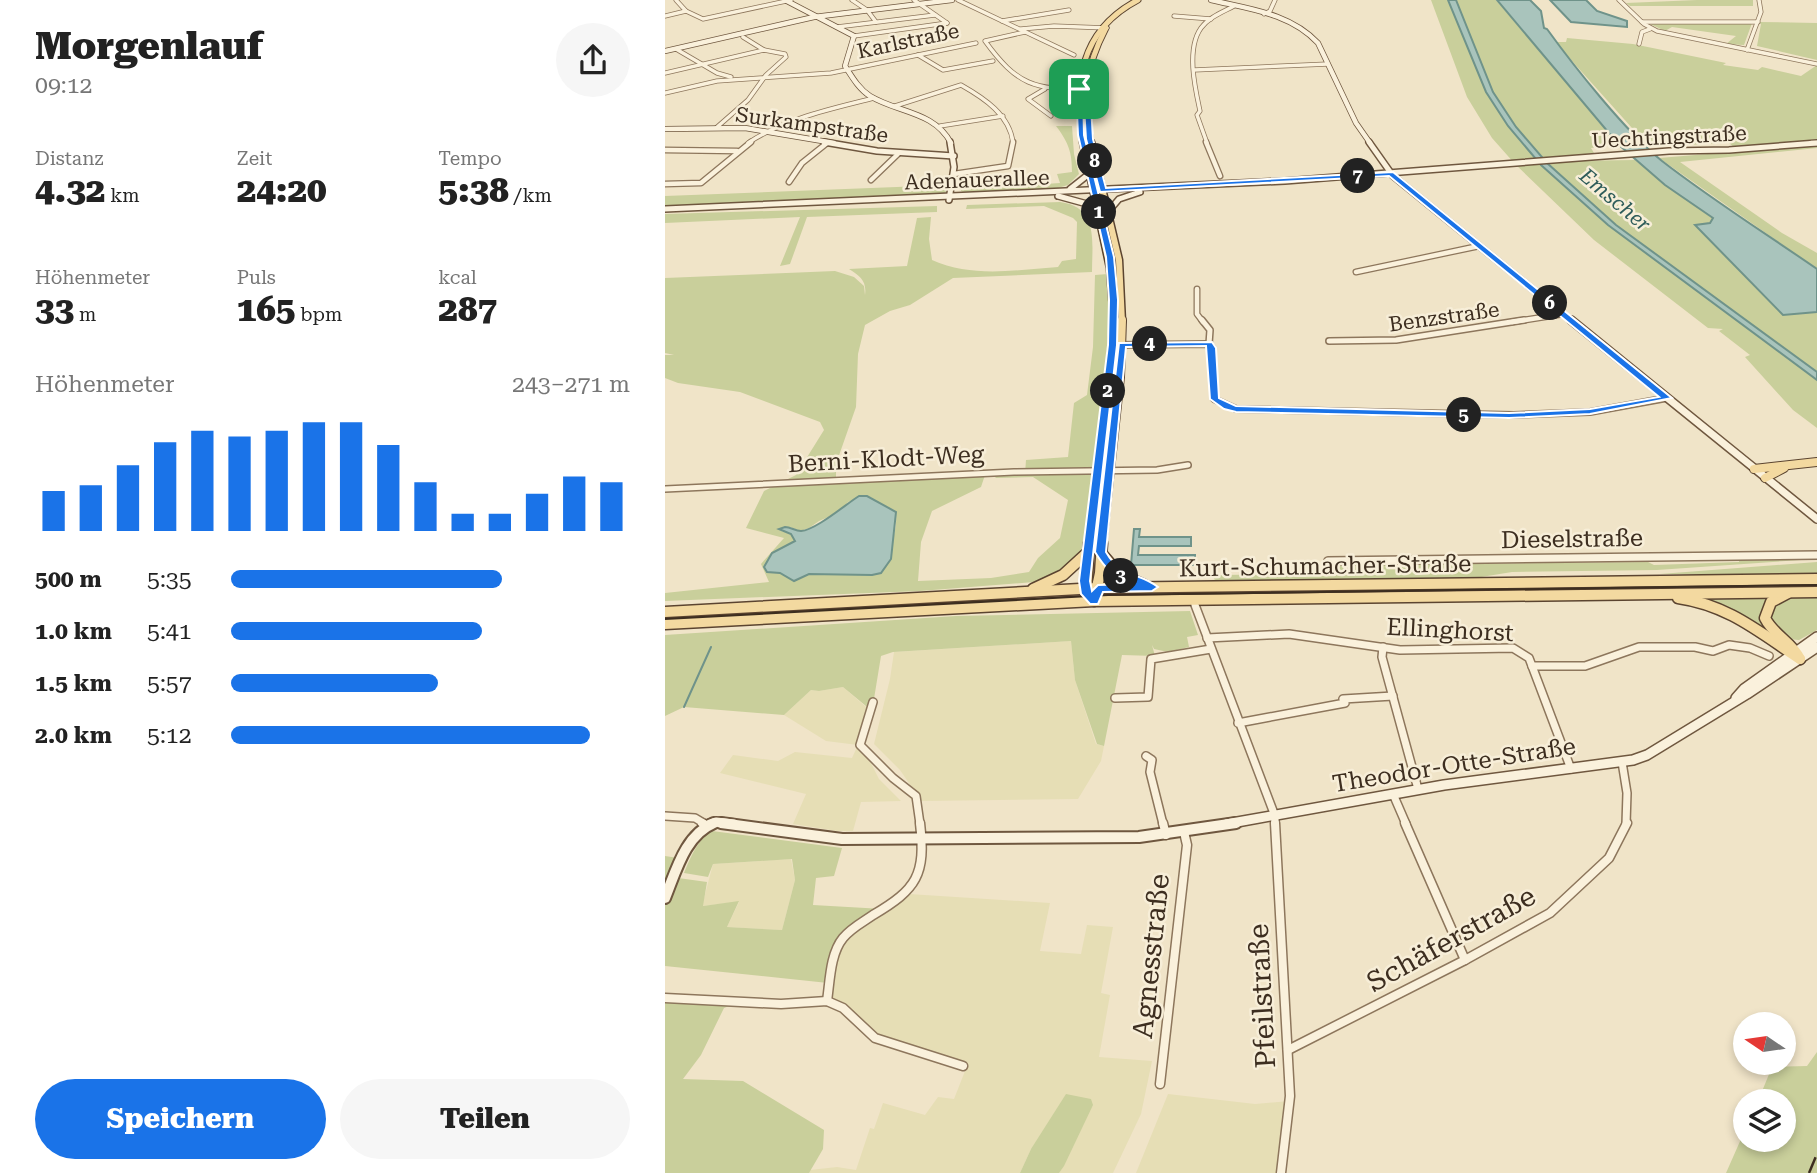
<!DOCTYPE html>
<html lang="de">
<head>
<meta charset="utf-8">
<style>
  body { margin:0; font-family:"Roboto Serif",serif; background:#f6f6f6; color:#222; height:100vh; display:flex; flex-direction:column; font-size:26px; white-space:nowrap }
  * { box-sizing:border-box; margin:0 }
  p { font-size:23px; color:#767676 }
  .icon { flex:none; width:38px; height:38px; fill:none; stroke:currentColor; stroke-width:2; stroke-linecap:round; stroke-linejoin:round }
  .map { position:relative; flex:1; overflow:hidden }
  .details { display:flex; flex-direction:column; background:#fff; width:665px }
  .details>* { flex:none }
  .needle { width:46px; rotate:283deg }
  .fabs { position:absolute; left:1068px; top:1012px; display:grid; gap:14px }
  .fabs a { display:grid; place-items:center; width:63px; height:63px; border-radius:50%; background:#fff; box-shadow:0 4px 10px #0003; font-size:35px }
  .pin { position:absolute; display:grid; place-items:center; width:60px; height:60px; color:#fff; margin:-30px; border-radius:14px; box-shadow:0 4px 10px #0006 }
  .km { position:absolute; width:35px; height:35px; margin:-18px; border-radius:50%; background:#222; color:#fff; font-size:19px; line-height:35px; text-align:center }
  .round { display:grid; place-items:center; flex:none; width:74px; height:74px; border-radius:37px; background:#f6f6f6 }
  .headline { display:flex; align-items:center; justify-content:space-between; height:119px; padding:0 35px }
  h1 { font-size:38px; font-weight:800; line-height:52px }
  .stats { display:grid; grid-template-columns:repeat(3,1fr); gap:10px; height:119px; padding:7px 35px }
  .stats div { display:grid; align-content:center }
  .stats b { font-size:35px; font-weight:800 }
  .stats small { font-size:19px; font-weight:400 }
  .stats p { font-size:19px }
  .chart { height:196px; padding:14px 35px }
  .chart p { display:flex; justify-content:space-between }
  .chart svg { width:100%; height:126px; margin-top:7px; stroke:#1a73e8; stroke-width:6 }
  .cta { display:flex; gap:14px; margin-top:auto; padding:14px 35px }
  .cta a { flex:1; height:80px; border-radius:42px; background:#1a73e8; color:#fff; font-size:28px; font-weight:800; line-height:80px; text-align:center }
  .cta a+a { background:#f6f6f6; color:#222 }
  ul { padding:0 35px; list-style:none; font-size:23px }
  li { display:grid; grid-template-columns:112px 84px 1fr; align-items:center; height:52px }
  li i { height:18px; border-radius:9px; background:#1a73e8 }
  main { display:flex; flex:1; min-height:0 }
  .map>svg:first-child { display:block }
</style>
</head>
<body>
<main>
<section class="details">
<div class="headline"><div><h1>Morgenlauf</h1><p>09:12</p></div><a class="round"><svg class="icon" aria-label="share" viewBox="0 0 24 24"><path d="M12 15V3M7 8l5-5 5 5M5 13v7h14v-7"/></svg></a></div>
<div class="stats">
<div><p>Distanz</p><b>4.32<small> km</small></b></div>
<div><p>Zeit</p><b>24:20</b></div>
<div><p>Tempo</p><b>5:38<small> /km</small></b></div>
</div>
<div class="stats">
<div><p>Höhenmeter</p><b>33<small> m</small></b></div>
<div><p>Puls</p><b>165<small> bpm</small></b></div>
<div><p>kcal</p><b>287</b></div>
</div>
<div class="chart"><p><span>Höhenmeter</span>243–271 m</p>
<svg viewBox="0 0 160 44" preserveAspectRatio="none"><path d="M5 44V30M15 44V28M25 44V21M35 44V13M45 44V9M55 44V11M65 44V9M75 44V6M85 44V6M95 44V14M105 44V27M115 44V38M125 44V38M135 44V31M145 44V25M155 44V27"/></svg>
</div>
<ul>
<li><b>500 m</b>5:35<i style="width:68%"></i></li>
<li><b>1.0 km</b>5:41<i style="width:63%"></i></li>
<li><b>1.5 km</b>5:57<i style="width:52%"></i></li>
<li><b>2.0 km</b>5:12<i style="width:90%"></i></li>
</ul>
<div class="cta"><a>Speichern</a><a>Teilen</a></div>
</section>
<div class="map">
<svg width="1152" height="1173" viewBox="0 0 1152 1173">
  <rect width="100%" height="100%" fill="#f0e4c8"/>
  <g fill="#e6deb5">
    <polygon points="406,641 410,680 431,744 439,746 436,761 413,799 256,801 235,770 209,744 225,679 229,652"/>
    <polygon points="178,687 208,713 197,745 214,779 236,801 196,802 188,831 172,831 128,824 141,794 55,773 68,755 113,761 130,752 187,758 193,745 161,741 119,715 146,690 154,691"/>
    <polygon points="126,859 130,880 117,930 62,927 74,902 37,906 48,864"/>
    <polygon points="244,894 385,903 375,951 416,954 422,925 448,927 436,993 445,995 434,1057 487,1061 476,1114 448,1173 394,1173 397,1167 366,1149 355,1173 144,1173 145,1170 172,1167 191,1170 205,1128 209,1129 218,1103 260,1115 273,1097 289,1099 302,1066 211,1037 165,997 170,960 182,935"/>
    <polygon points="503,1094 590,1104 624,1101 615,1173 471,1173"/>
  </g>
  <g fill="#c9cf9b" fill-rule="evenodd">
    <polygon points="766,0 783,0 821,92 843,126 876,165 943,225 1152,380 1152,428 1128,410 1080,357 1085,355 1054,331 1058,329 1043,328 929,240 850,164 827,138 802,97"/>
    <polygon points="791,0 831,0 954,145 926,148 929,153 895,158 902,161 970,160 1048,219 1045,223 1031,226 1118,315 1152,312 1152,372 951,225 882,163 851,127 828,92"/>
    <polygon points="1032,0 1088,0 1088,6 965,6 961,3"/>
    <polygon points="1093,22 1152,23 1152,60 1092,46 1096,24"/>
    <polygon points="983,23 1087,23 1079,45 1061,44 1071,36 1007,27 1000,31"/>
    <polygon points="902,38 968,44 1061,63 1058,65 1093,70 1097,67 1136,76 1152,65 1152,141 1070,148 1048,130 1043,131 1059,143 984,147 890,42 901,42"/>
    <path d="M391,126H407L409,154L414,174L403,185L393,188L300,193L296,191V187L375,177L380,184L395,183L392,174L407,172C407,153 404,143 391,126Z"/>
    <polygon points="1152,145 1152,148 1015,162 1117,233 1152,253 1152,269 994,158"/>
    <polygon points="283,185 280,194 0,206 0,196"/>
    <path d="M395,202C434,207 427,242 427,272L288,278L245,305L225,311L200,325L193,354L191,407L171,464V482L320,475L316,487L267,511L256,542L253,581L326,578L364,572L373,558L395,538L403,500L368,477L331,478L329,476L360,474L361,460L403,457L409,403L422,395L428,347L430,275L443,274L444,343L417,557L381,581L255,591L0,601V593L104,582L96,564L119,538L81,528L99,491L131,475L159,430L155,422L75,392L13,383L0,378V355H9L0,353V278L170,271L189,277L199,286L200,295C202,281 195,276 184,269L242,266L252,218L266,217L264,239L267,260C307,278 350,270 393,267L397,261L411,259L412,222L408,218L379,206L301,209L302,205ZM202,496L231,512C233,539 221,555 207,575L183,573L124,576L100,567L108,553L130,541L126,534L117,531L125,527L135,531L144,528L154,521L175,512L183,502Z"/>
    <polygon points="272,206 272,212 142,217 125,264 115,266 135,217 0,223 0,214"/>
    <polygon points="1074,559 1136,560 992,570 847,572 810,578 551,582 547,575 650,574 675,565 983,562 989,565 1074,562"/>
    <polygon points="1152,562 1152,574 995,574"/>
    <path d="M1110,595C1095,606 1092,615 1102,632L1068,610L1024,596Z"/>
    <path d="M1152,597V630L1134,640L1122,639L1105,618C1111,596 1132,597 1152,597Z"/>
    <polygon points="525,611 533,635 522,637 524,647 503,652 489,649 487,645 490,656 457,655 439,746 432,744 410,680 406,641 228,652 216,656 207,711 178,687 154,691 146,690 119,715 19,707 0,716 0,635 291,616"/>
    <path d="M47,831L177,848L169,876L151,878L148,905L218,909L183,930L163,983L0,966V856L13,858L6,877L42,882L38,906L74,901L62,927L117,930L130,880L127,859L48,864L43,877L19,873C25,859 33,838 47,831Z"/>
    <polygon points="0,1001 64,1006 59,1008 36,1055 18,1079 78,1081 159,1130 158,1149 144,1173 0,1173"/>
    <polygon points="1152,1052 1152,1173 1061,1173 1080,1130 1080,1139 1118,1139 1118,1101 1093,1101 1107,1067 1142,1066"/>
    <polygon points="401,1094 426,1099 428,1105 399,1166 394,1173 355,1173 366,1149"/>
  </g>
  <g fill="#a9c4bc" stroke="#6f938a" stroke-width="2">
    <polygon points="783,0 791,0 828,92 851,127 882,163 951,225 1152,372 1152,380 943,225 876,165 843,126 821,92"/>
    <path d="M832,0H865L876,11L879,28L882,29C908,65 960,131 997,161C1046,199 1100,233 1152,269V312L1118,315L1030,225L1045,223L1048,218L1000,185L954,145Z"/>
    <polygon points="885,0 921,0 932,11 962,21 962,27 906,22"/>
    <path d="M194,496H202L231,512L226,559L216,573L207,575L144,574L129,581L115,573L102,572L99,567L107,553L130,541L126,534L114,529L120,527C126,527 130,531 136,531C151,530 181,504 194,496Z"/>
    <polygon points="469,529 475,529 474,537 526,537 526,546 474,546 473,555 530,555 530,565 466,565"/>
  </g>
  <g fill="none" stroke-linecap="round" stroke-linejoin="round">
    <polyline stroke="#6f938a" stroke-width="2" points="19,707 46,647"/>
    <defs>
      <g id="street-far4">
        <polyline points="11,0 21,11 38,19 126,0"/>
        <polyline points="187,0 202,10 211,22"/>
        <polyline points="249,0 282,23"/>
        <polyline points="293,0 409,55"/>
        <polyline points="954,0 979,24 992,31 1152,64"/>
        <polyline points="599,14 605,11 610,0"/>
        <polyline points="0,16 21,11"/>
        <polyline points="509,16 546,19"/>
        <polyline points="337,21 404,10"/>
        <polyline points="977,22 1093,22"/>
        <polyline points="172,27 270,15"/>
        <polyline points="356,29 389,26 442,28"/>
        <path d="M360,32L320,41C352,85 369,90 422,89"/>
        <polyline points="189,36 282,23"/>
        <polyline points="78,37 99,50"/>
        <polyline points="974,44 977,32 985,29"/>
        <polyline points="11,49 52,73 66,77"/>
        <polyline points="1082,50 1096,12 1094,0"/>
        <polyline points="253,55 278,70 328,61"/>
        <polyline points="529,70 663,64"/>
        <polyline points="0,73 99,50 120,54 121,57 101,75 83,100 51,128"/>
        <polyline points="380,89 363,99 386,116"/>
        <polyline points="0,93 52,81 166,73 311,43"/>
        <path d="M230,106L296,85C319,98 345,115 348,143"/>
        <polyline points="275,126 338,116"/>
        <path d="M83,143C121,118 166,109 209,98"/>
        <path d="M542,143L532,115L535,111C530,88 521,49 536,28C544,17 558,12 569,6"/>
      </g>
      <g id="street-far3">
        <polyline points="541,142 555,176"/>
        <polyline points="0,150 72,151"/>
        <polyline points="289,174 343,166 348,142"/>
        <polyline points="206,180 233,154"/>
        <polyline points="124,182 137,163 162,143"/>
        <polyline points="0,184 36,183 86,142"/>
        <polyline points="691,272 814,246"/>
        <polyline points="532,289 532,314 538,322"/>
        <polyline points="847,322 898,314"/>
      </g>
      <g id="street-far2">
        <polyline points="537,320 545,330 544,344"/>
        <polyline points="664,341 731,340 859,320"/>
        <polyline points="448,345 544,344 547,348 549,399 571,409 849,415 925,412 1002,398"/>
        <polyline points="0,489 349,472 492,470 523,465"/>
      </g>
      <g id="street-far1">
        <polyline points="663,561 1152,555"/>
        <polyline points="530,605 610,816 610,824"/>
        <polyline points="542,638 624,634 735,650 848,648 864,658 906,769"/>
        <polyline points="718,647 717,657 753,789"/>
        <polyline points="867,666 920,666 974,647 1030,647 1048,651 1064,645 1085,648 1104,656"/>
        <polyline points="450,698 483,697 486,659 546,649"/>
        <polyline points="208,702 195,745 228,778 251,796 255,824"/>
        <polyline points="573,723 680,703 678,699 728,696"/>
        <polyline points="481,756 487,760 485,772 498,824"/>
        <polyline points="957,762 962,793 961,824"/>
        <polyline points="728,794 741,824"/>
        <polyline points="0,816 30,818 40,824"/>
      </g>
      <g id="street">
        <polyline points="37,823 41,825"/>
        <polyline points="498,823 501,835"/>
        <polyline points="610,823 625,1096 616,1173"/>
        <polyline points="740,823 800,960"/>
        <polyline points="0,998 116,1004 162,1001 178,1008 210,1038 298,1066"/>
        <path d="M162,1001C165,981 165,954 178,938C186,928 198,922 208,915C252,889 261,875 255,823"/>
        <polyline points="623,1050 800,960 885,913 944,858 962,823"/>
        <polyline points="495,1084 522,845 519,832"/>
      </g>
      <g id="secondary-far4">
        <path d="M120,0L189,36L180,66C187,77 194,89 205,96C233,113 269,111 286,143"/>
        <path d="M546,0C584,9 625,13 653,43L691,123L705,143"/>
        <polyline points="0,51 149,17 287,0"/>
        <polyline points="0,129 80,128 169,143"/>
        <polyline points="1146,143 1152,143"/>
      </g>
      <g id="secondary-far3">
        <polyline points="159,142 212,151 289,156"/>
        <polyline points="704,142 728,176 908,322"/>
        <polyline points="405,189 424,174"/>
        <polyline points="393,196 433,207"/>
        <polyline points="284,200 289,167 285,142"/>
        <polyline points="0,209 620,181 1004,151 1064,150 1152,143"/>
        <polyline points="443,212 454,199 475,192"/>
      </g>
      <polyline id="secondary-far2" points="906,320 1152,519"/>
      <g id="secondary-far1">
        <polyline points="1071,698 1079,689 1152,637"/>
        <polyline points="45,824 51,822 69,824"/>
        <polyline points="561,824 779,785 968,760 982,755 1082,694 1152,647"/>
      </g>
      <g id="secondary">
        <polyline points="56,823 177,839 474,837 571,823"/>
        <path d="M0,898C11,871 20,835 49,823"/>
      </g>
      <g id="primary-far3">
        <path d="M418,143C409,83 414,31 473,0"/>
        <path d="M426,143C418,97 419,70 441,28"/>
      </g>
      <g id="primary-far2">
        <polyline points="418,142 445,268 449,322"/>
        <polyline points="426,142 454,260 457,322"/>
      </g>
      <g id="primary-far1">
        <polyline points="1089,469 1152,462"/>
        <polyline points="1100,478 1119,468"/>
        <polyline points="424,545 445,378 449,320"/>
        <polyline points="437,545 455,377 457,320"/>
      </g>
      <g id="primary">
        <polyline points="436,553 454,574 479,585"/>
        <polyline points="368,589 398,575 422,553"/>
        <polyline points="421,593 424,543"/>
        <path d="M1123,593L1106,602L1100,618C1108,635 1127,642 1135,659"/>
        <path d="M1013,598C1063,605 1094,632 1135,659"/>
        <polyline points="429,601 435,573 437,543"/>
        <polyline points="0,612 433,588 1152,579"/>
        <polyline points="0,624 429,601 1152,592"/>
      </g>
    </defs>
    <use href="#street-far4" stroke="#8d765c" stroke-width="5"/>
    <use href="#street-far3" stroke="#8d765c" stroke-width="7"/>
    <use href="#street-far2" stroke="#8d765c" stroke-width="8"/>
    <use href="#street-far1" stroke="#8d765c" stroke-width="10"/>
    <use href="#street" stroke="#8d765c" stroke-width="11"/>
    <use href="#secondary-far4" stroke="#6f573f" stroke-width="6"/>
    <use href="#secondary-far3" stroke="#6f573f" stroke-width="8"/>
    <use href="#secondary-far2" stroke="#6f573f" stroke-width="10"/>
    <use href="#secondary-far1" stroke="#6f573f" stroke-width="12"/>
    <use href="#secondary" stroke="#6f573f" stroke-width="14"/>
    <use href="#primary-far3" stroke="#5b4430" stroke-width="7"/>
    <use href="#primary-far2" stroke="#5b4430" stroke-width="9"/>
    <use href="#primary-far1" stroke="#5b4430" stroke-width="10"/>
    <use href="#primary" stroke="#5b4430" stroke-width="13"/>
    <use href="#street-far4" stroke="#faf1dc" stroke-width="3.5"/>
    <use href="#street-far3" stroke="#faf1dc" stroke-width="4.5"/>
    <use href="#street-far2" stroke="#faf1dc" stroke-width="5"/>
    <use href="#street-far1" stroke="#faf1dc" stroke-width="7"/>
    <use href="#street" stroke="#faf1dc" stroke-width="8"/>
    <use href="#secondary-far4" stroke="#faf1dc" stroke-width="4.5"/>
    <use href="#secondary-far3" stroke="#faf1dc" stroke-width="5"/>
    <use href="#secondary-far2" stroke="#faf1dc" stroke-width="7"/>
    <use href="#secondary-far1" stroke="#faf1dc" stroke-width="9"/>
    <use href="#secondary" stroke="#faf1dc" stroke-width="10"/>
    <use href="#primary-far3" stroke="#f3d9a0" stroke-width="5"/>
    <use href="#primary-far2" stroke="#f3d9a0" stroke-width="6"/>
    <use href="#primary-far1" stroke="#f3d9a0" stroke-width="8"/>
    <use href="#primary" stroke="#f3d9a0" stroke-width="10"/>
    <polyline stroke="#3d2e20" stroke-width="2" points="0,619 443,595 1152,585"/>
    <polyline stroke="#3d2e20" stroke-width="2.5" stroke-dasharray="17 17" stroke-linecap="butt" points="1144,1173 1152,1154"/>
  </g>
  <path fill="#1a73e8" stroke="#fff" stroke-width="2" fill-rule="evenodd" d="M414,87L425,89L428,139L441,188L728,172L1007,398L925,414L844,418L571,412L559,409L545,399L541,346L461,347L441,552C456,578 474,572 493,587L487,591L438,592L433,604H425L416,594L414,581L443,345L444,300L441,257L413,135L411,89ZM418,91L421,139L435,192L724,176L994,397L925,409L844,413L571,406L554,398L551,348L547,342L454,343L430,552C441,570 449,577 468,584L433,585L427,591L425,581L452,345L453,300L449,257L419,135Z"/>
  <g text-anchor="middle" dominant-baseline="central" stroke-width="5" stroke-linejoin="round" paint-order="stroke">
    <g font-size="21" fill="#3d2e20" stroke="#f7eed8">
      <text transform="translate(243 41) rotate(-12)">Karlstraße</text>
      <text transform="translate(147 125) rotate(8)">Surkampstraße</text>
      <text transform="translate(1004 137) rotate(-3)">Uechtingstraße</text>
      <text transform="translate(312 180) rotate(-2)">Adenauerallee</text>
      <text transform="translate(779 317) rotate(-8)">Benzstraße</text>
    </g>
    <g font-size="21" font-style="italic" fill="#2f5d5a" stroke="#f7eed8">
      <text transform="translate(950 200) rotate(40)">Emscher</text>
    </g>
    <g font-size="24" fill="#3d2e20" stroke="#f7eed8">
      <text transform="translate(221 459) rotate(-3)">Berni-Klodt-Weg</text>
      <text transform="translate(907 539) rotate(-1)">Dieselstraße</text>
      <text transform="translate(660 566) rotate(-1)">Kurt-Schumacher-Straße</text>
      <text transform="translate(785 630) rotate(3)">Ellinghorst</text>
      <text transform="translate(789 765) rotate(-9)">Theodor-Otte-Straße</text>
    </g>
    <g font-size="28" fill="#3d2e20" stroke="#f7eed8">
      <text transform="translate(786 939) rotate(-29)">Schäferstraße</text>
      <text transform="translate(486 956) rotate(-84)">Agnesstraße</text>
      <text transform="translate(597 996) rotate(-93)">Pfeilstraße</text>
    </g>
  </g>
</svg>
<div class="fabs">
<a><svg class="needle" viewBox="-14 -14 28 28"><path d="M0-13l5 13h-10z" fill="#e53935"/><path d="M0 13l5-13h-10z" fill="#767676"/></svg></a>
<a><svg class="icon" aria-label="layers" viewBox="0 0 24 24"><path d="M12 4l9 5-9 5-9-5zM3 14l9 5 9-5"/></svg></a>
</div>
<div class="pin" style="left:414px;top:89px;background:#1e9e55"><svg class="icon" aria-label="arrive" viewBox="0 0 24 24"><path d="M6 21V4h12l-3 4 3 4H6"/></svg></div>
<b class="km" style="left:434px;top:212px">1</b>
<b class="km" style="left:443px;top:391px">2</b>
<b class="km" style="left:456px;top:576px">3</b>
<b class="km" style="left:485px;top:344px">4</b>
<b class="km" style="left:799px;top:415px">5</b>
<b class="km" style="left:885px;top:303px">6</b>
<b class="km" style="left:693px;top:176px">7</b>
<b class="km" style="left:430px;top:161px">8</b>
</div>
</main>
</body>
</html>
